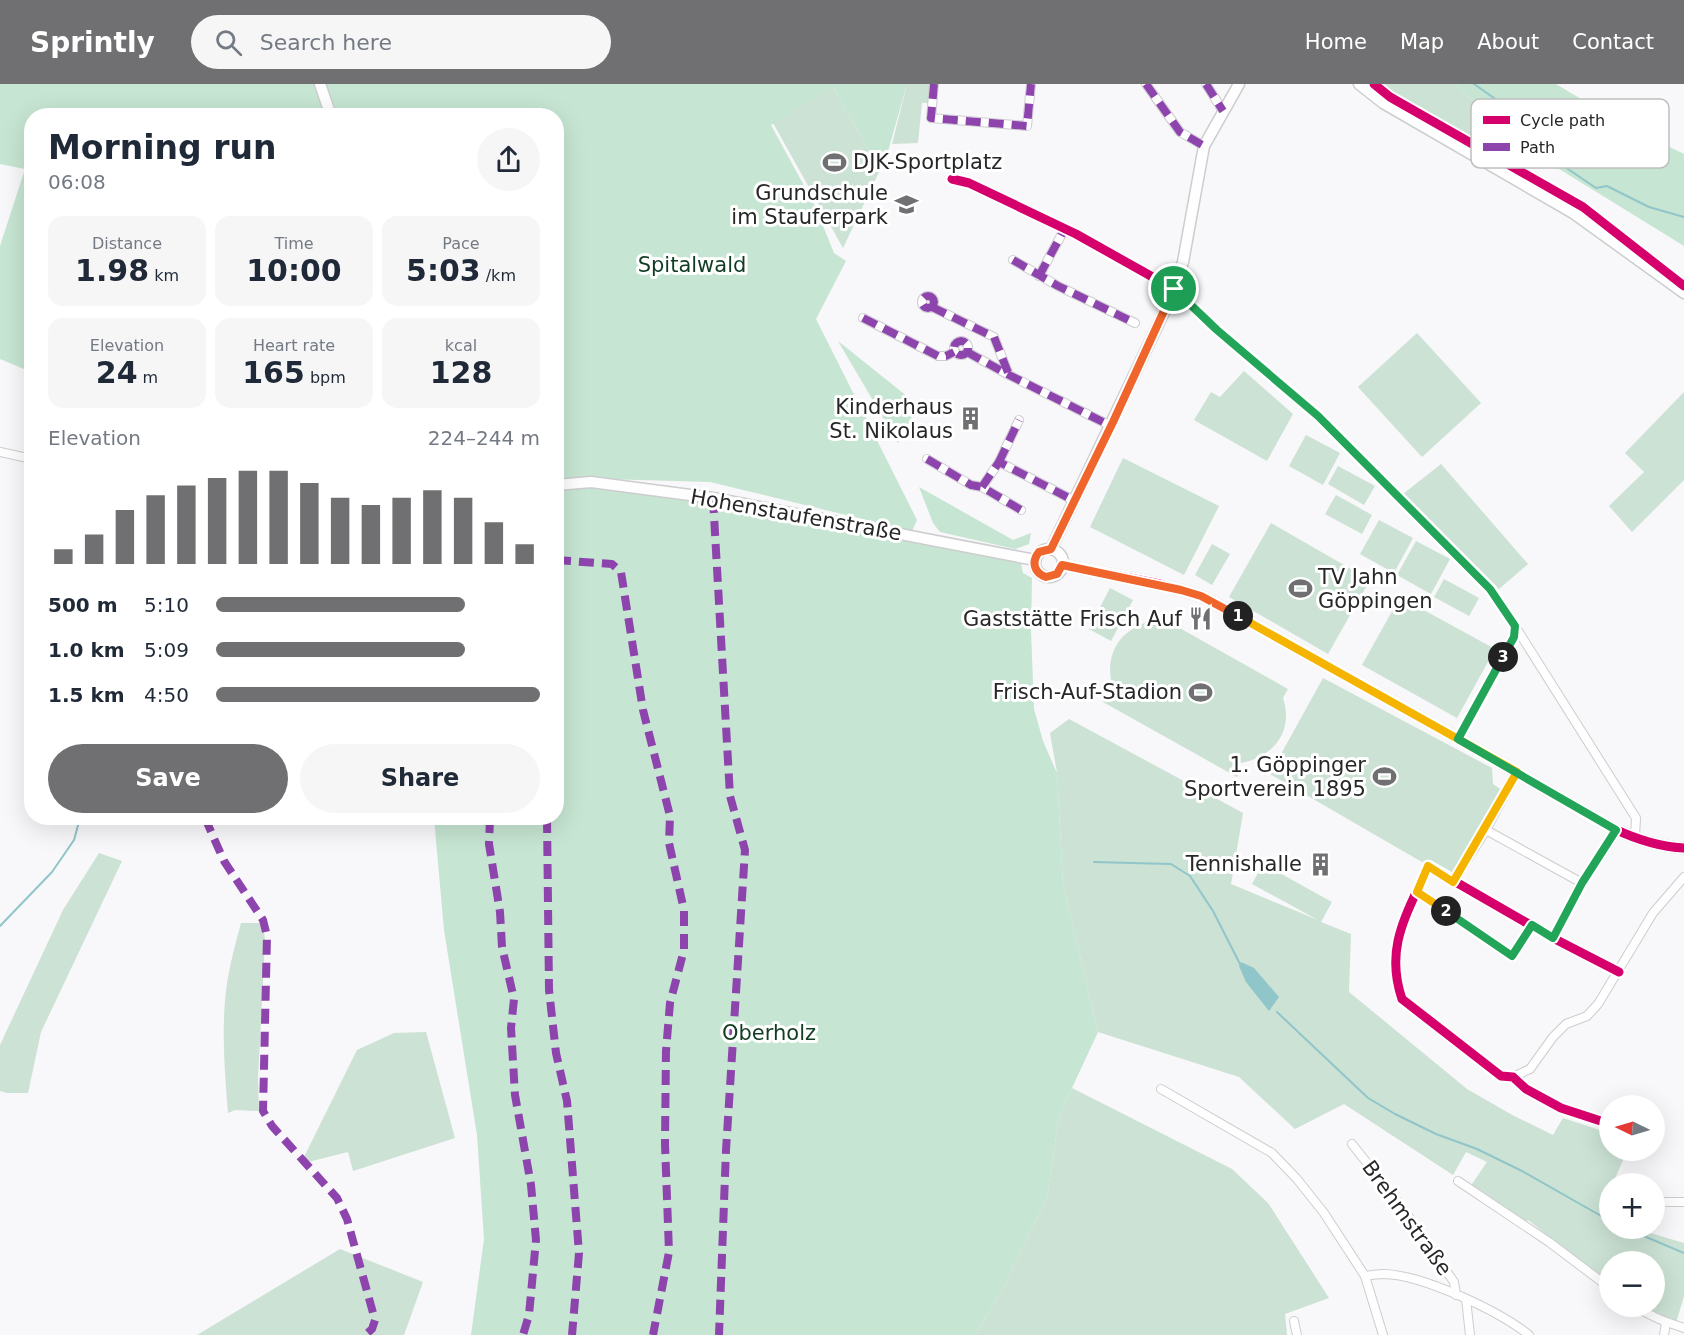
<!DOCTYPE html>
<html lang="en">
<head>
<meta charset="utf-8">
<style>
  body { margin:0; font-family:"DejaVu Sans",sans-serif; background:#f6f6f7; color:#1f2937; height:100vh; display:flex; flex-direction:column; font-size:22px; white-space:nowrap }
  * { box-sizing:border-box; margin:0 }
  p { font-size:20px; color:#747a83 }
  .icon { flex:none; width:33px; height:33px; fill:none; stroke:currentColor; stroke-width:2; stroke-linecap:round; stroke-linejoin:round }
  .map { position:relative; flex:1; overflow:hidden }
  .sheet { position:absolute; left:24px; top:24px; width:540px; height:717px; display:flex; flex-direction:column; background:#fff; border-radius:24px; box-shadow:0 6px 24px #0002 }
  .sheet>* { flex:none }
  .needle { width:39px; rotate:275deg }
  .tools { position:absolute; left:1599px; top:1011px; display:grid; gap:12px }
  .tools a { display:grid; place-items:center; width:66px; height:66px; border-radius:50%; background:#fff; box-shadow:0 6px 24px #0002; font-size:30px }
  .pin { position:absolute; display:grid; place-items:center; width:51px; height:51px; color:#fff; margin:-26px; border:3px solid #fff; border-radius:50%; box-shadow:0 2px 6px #0007 }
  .km { position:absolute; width:30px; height:30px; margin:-15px; border-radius:50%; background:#222; color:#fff; font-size:16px; line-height:30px; text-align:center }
  .round { display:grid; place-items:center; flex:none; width:63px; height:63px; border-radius:32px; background:#f6f6f7 }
  .summary { display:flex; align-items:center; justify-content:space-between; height:102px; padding:0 24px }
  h1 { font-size:33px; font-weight:700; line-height:45px }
  .metrics { display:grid; grid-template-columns:repeat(3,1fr); gap:9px; height:102px; padding:6px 24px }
  .metrics div { display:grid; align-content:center; border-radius:15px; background:#f6f6f7; text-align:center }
  .metrics b { font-size:30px; font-weight:700 }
  .metrics small { font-size:16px; font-weight:400 }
  .metrics p { font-size:16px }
  .chart { height:168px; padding:12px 24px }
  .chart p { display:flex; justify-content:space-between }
  .chart svg { width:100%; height:108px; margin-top:6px; stroke:#707072; stroke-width:6 }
  .action { display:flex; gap:12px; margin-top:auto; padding:12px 24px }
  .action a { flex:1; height:69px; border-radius:36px; background:#707072; color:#fff; font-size:24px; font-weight:700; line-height:69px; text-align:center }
  .action a+a { background:#f6f6f7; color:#1f2937 }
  ul { padding:0 24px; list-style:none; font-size:20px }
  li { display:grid; grid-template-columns:96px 72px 1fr; align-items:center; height:45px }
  li i { height:15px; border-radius:8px; background:#707072 }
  header { display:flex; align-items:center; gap:36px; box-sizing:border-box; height:84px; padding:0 30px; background:#707072; color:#fff }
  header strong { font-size:28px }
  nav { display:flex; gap:33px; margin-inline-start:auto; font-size:21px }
  .search { width:420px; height:54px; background:#f6f6f7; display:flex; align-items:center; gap:15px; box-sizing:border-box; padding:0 21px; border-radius:33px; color:#747a83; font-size:22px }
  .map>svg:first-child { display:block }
</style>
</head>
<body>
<header>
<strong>Sprintly</strong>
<div class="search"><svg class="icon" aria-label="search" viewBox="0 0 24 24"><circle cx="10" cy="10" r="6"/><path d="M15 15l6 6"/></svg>Search here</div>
<nav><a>Home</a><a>Map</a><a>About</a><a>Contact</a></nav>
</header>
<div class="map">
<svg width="1684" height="1251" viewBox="0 0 1684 1251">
  <rect width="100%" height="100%" fill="#f8f7fa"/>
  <g fill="#cbe2d4">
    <polygon points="907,0 932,0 930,19 922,19 918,59 892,60"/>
    <polygon points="1374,0 1456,0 1514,57 1504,77 1390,13"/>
    <polygon points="833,3 880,86 843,164 773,39"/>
    <polygon points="1417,249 1481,319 1422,373 1358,303"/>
    <polygon points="1244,287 1293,330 1267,377 1194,336 1211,308 1220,313"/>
    <polygon points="1684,308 1684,396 1632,448 1609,422 1644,388 1625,369"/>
    <polygon points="1306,351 1340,369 1323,401 1289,382"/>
    <polygon points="1123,374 1219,422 1184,491 1090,443"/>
    <polygon points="1441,380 1528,480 1499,505 1403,410"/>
    <polygon points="1338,382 1375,402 1364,421 1328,400"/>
    <polygon points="1336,411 1372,431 1362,450 1325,430"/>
    <polygon points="1379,436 1413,454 1394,489 1360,470"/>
    <polygon points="1271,439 1370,496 1328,570 1229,513"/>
    <polygon points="1416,457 1450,475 1431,510 1397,491"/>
    <polygon points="1212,460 1230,470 1212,501 1195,491"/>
    <polygon points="1444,495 1479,514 1469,532 1434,513"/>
    <polygon points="1110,504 1133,516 1111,557 1089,545"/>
    <polygon points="1400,513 1495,565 1457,634 1362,581"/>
    <path d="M1153,529L1288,605L1283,614C1295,651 1269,677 1233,680L1241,686L1237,693L1103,618L1106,612L1115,617L1117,614C1105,590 1108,561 1131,546C1142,539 1146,541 1153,529Z"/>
    <polygon points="1323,594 1492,684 1493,700 1503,707 1484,745 1453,796 1270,690"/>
    <polygon points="1069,635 1243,729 1231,800 1318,836 1252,800 1263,780 1332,818 1321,838 1351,850 1349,908 1467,1005 1514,1032 1553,1051 1563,1034 1609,1049 1610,1066 1627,1067 1613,1099 1610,1100 1609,1109 1602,1127 1609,1132 1610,1144 1637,1145 1684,1159 1684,1212 1676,1239 1646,1223 1654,1222 1654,1178 1610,1178 1609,1199 1545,1153 1547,1151 1528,1136 1524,1140 1470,1103 1487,1078 1466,1068 1453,1091 1344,1020 1295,1045 1239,993 1098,948 1063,801 1057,689 1050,649"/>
    <polygon points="99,769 122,777 41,948 28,1009 7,1009 0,1007 0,961 63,826"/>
    <path d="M241,839H263L265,856L258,995L259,1027L235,1026L228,1029C225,992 222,955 225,917C227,891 234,865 241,839Z"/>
    <polygon points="426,948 455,1054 353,1087 348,1068 308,1078 304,1073 357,966 394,949"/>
    <polygon points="1072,1004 1232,1085 1268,1119 1329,1214 1285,1230 1287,1251 975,1251 1002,1207 1047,1113 1059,1032"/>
    <polygon points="340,1165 423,1198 404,1251 197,1251"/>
  </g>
  <g fill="#c6e5d2">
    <polygon points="0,0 907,0 885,78 871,70 833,3 771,41 814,120 834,169 846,177 816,235 917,436 912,447 710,398 604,395 557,396 556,32 32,32 31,288 0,275 0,162 25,85 0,80"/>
    <polygon points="1456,0 1556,0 1626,42 1684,70 1684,162 1514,57"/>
    <polygon points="838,257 918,321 898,359"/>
    <polygon points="585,402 718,418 1021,479 1023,489 1032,494 1031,547 1034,625 1043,657 1057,689 1063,801 1098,948 1059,1032 1047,1113 1002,1207 975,1251 471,1251 484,1155 477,1051 444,846 434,734 556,734 557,404"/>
    <polygon points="919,403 1013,456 1031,449 1029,460 1015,465 940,448 933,439"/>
  </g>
  <polygon fill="#90c5c9" points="1241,878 1254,884 1279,913 1269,927 1246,898 1239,882"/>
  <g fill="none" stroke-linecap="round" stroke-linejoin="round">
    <g stroke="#90c5c9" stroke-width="2">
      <polyline points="1474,0 1501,19 1511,48 1530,55 1550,58 1562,81 1596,104 1607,102 1649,123 1684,133"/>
      <polyline points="1094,778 1171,780 1190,792 1213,827 1240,880"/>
      <polyline points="0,842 52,788 74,756 80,734"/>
      <polyline points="1277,928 1368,1014 1395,1030 1436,1050 1477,1065 1522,1087 1610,1137"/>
      <polyline points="1625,1144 1684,1169"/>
    </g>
    <defs>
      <g id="street">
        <polyline points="934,0 931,34 1027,42 1031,0"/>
        <polyline points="1146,0 1180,48 1204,62"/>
        <polyline points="1206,0 1223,27"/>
        <polyline points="952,95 969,99 1076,150 1174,205 1216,245 1318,332 1490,505 1515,542 1514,553 1458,655"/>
        <polyline points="1013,176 1058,202 1135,239"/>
        <polyline points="1039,192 1064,146"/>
        <circle cx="928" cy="218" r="6"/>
        <polyline points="932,223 994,253 1009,291"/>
        <polyline points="863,234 938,272 946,272 954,268"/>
        <circle cx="961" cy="264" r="7"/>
        <polyline points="967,268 1009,291 1111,342"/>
        <polyline points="0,368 32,375"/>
        <polyline points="927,375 971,401 982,403 1021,426"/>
        <polyline points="999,378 1019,336"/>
        <polyline points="982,403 999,378 1073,416"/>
        <polyline points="1515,542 1636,734 1635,753"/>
        <polyline points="1486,746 1582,799"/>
        <polyline points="1453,798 1486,746 1517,688"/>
        <polyline points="1417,808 1512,872 1532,841"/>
        <polyline points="1553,854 1582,799 1616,746"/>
        <polyline points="1513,993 1530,985 1553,953 1566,940 1587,932 1598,920 1653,829 1684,793"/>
        <polyline points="1161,1005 1272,1069 1297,1095 1324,1129 1365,1192 1383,1251"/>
        <path d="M1610,1040L1561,1024L1526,1005L1513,993L1501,992L1402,915C1384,862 1408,829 1428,782L1553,854L1619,888"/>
        <polyline points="1352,1060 1404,1126 1454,1198 1456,1211"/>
        <polyline points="1458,1097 1549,1158 1610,1204"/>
        <polyline points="1654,1118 1684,1118"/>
        <path d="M1365,1192C1371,1191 1378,1190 1384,1190C1423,1191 1499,1227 1529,1251"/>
        <polyline points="1466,1215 1470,1251"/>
        <path d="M1635,1222C1651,1233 1666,1238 1684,1244"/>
        <polyline points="1294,1237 1297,1251"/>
        <polyline points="1664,1251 1666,1239"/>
      </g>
      <g id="secondary">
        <polyline points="320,0 331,32"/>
        <polyline points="1359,0 1383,19 1573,129 1684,209"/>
        <polyline points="556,401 591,398 713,414 1035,476"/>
        <circle cx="1049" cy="479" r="14"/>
        <polyline points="1051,465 1167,222 1183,178 1204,62 1239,0"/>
        <path d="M1063,481L1160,500L1201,512C1304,566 1406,625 1508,683C1562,713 1620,761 1684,764"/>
      </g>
    </defs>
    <use href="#street" stroke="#cdcdcf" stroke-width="10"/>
    <use href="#secondary" stroke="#cdcdcf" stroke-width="13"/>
    <use href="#street" stroke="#fefefe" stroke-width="8"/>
    <use href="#secondary" stroke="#fefefe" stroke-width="10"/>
    <g stroke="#8e44ad" stroke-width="8" stroke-dasharray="15 8" stroke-linecap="butt">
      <polyline points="934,0 931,34 1027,42 1031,0"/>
      <polyline points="1146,0 1180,48 1204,62"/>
      <polyline points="1206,0 1223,27"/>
      <polyline points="1013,176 1058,202 1135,239"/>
      <polyline points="1039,192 1064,146"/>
      <circle cx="928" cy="218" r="6"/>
      <polyline points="932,223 994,253 1009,291"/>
      <polyline points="863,234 938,272 946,272 954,268"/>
      <circle cx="961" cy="264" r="7"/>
      <polyline points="967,268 1009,291 1111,342"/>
      <polyline points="927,375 971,401 982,403 1021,426"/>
      <polyline points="999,378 1019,336"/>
      <polyline points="982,403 999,378 1073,416"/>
      <polyline points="713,414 730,712 745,766 726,1066 719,1251"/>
      <polyline points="556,476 612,480 621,488 643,626 670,732 669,759 684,826 684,866 670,919 666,967 665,1060 669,1168 653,1251"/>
      <polyline points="205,734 224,777 263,836 267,852 263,1027 272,1042 337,1114 347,1135 375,1236 372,1245 365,1251"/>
      <polyline points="490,734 489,760 500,828 502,863 514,915 511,944 515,1011 531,1101 536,1156 529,1231 523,1251"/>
      <polyline points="547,734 549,906 556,969 567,1017 579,1169 572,1251"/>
    </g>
    <defs>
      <g id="cycleway">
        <polyline points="1374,0 1390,13 1583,123 1684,202"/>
        <polyline points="952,95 969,99 1076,150 1174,205 1216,245 1318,332 1490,505 1515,542 1514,553 1458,655"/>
        <path d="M1063,481L1160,500L1201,512C1304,566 1406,625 1508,683C1562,713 1620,761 1684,764"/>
        <path d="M1610,1040L1561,1024L1526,1005L1513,993L1501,992L1402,915C1384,862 1408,829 1428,782L1553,854L1619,888"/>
      </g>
    </defs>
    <use href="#cycleway" stroke="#fff" stroke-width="13"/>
    <use href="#cycleway" stroke="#d6006c" stroke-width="9"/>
  </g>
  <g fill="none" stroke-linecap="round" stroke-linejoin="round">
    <defs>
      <path id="split-1" d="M1174,205L1113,338L1051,465L1039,468C1031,478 1034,489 1046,493L1057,490L1062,481L1181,506L1201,512L1238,532"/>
      <polyline id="split-2" points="1238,532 1517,688 1453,798 1428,782 1417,808 1446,827"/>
      <polyline id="split-3" points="1446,827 1512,872 1532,841 1553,854 1582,799 1616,746 1458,655 1503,573"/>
      <polyline id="split-4" points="1174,205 1217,246 1318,332 1490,505 1515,542 1514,553 1503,573"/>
    </defs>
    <use href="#split-1" stroke="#fff" stroke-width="12"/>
    <use href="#split-2" stroke="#fff" stroke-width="12"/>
    <use href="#split-3" stroke="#fff" stroke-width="12"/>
    <use href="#split-4" stroke="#fff" stroke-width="12"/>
    <use href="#split-1" stroke="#f0652b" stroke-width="8"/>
    <use href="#split-2" stroke="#f5b400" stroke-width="8"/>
    <use href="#split-3" stroke="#22a559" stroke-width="8"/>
    <use href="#split-4" stroke="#22a559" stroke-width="8"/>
  </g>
  <defs>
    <symbol id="stadium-bare" viewBox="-9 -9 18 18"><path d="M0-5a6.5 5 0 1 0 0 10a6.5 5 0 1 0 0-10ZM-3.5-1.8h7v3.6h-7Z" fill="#707072" stroke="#fff" stroke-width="2.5" paint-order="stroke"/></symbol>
    <symbol id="school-bare" viewBox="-9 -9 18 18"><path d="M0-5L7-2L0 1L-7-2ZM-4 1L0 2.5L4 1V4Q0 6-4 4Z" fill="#707072" stroke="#fff" stroke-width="2.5" paint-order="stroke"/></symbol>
    <symbol id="building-bare" viewBox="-9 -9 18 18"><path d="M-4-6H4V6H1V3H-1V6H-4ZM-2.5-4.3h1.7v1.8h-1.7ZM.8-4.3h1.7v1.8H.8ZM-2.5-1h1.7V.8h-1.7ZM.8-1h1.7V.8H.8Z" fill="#707072" stroke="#fff" stroke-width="2.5" paint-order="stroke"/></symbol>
    <symbol id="restaurant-bare" viewBox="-9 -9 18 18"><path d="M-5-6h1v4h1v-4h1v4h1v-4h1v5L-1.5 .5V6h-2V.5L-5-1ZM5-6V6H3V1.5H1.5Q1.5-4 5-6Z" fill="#707072" stroke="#fff" stroke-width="2.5" paint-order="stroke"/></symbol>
  </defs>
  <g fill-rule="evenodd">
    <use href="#stadium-bare" x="818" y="62" width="33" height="33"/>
    <use href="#school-bare" x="890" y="104" width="33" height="33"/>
    <use href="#building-bare" x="954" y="318" width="33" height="33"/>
    <use href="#stadium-bare" x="1284" y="488" width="33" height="33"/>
    <use href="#restaurant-bare" x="1184" y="518" width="33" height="33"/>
    <use href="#stadium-bare" x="1184" y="592" width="33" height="33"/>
    <use href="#stadium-bare" x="1368" y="676" width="33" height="33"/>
    <use href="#building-bare" x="1304" y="764" width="33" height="33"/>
  </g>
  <g text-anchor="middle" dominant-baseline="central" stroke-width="6" stroke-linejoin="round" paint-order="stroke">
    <g font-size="21" fill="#272728" stroke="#fff" text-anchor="end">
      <text x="853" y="78" text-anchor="start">DJK-Sportplatz</text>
      <text x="888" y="109">Grundschule<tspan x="888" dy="24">im Stauferpark</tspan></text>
      <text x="953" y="323">Kinderhaus<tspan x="953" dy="24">St. Nikolaus</tspan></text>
      <text x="1318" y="493" text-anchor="start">TV Jahn<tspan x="1318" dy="24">Göppingen</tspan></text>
      <text x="1182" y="535">Gaststätte Frisch Auf</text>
      <text x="1182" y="608">Frisch-Auf-Stadion</text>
      <text x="1366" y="681">1. Göppinger<tspan x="1366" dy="24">Sportverein 1895</tspan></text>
      <text x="1302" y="780">Tennishalle</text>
    </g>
    <g font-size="21" fill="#113d25" stroke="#fff">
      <text x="692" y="181">Spitalwald</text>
      <text x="769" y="949">Oberholz</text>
    </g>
    <g font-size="21" fill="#272728" stroke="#fff">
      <text transform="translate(796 431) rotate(10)">Hohenstaufenstraße</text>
      <text transform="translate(1407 1134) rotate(54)">Brehmstraße</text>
    </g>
  </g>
  <rect x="1471" y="15" width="198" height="69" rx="9" fill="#fff" stroke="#bebebe" stroke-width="1.5"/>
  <rect x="1483" y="32" width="27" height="8" fill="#d6006c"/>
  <rect x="1483" y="59" width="27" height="8" fill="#8e44ad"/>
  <g font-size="16" fill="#272728">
    <text x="1520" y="42">Cycle path</text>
    <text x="1520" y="69">Path</text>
  </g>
</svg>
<div class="tools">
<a><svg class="needle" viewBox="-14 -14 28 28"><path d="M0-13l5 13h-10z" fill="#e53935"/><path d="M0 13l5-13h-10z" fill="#747a83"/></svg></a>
<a>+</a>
<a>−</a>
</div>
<div class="pin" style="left:1174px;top:205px;background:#1e9e55"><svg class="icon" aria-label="arrive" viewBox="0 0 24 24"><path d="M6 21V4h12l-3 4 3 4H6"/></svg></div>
<b class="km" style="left:1238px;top:532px">1</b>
<b class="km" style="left:1446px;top:827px">2</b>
<b class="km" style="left:1503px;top:573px">3</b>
<section class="sheet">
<div class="summary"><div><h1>Morning run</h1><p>06:08</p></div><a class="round"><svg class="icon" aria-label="share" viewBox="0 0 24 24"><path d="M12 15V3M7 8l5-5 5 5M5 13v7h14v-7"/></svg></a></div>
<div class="metrics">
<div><p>Distance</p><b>1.98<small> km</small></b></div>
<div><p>Time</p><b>10:00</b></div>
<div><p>Pace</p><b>5:03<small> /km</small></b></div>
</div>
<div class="metrics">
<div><p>Elevation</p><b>24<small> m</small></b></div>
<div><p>Heart rate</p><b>165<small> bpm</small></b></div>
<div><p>kcal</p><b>128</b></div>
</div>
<div class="chart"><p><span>Elevation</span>224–244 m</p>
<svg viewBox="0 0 160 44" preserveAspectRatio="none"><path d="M5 44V38M15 44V32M25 44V22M35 44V16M45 44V12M55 44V9M65 44V6M75 44V6M85 44V11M95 44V17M105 44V20M115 44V17M125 44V14M135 44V17M145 44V27M155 44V36"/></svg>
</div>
<ul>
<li><b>500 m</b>5:10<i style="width:77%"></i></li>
<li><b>1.0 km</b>5:09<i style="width:77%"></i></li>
<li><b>1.5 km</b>4:50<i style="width:100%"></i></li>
</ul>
<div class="action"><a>Save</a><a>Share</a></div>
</section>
</div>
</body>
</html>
